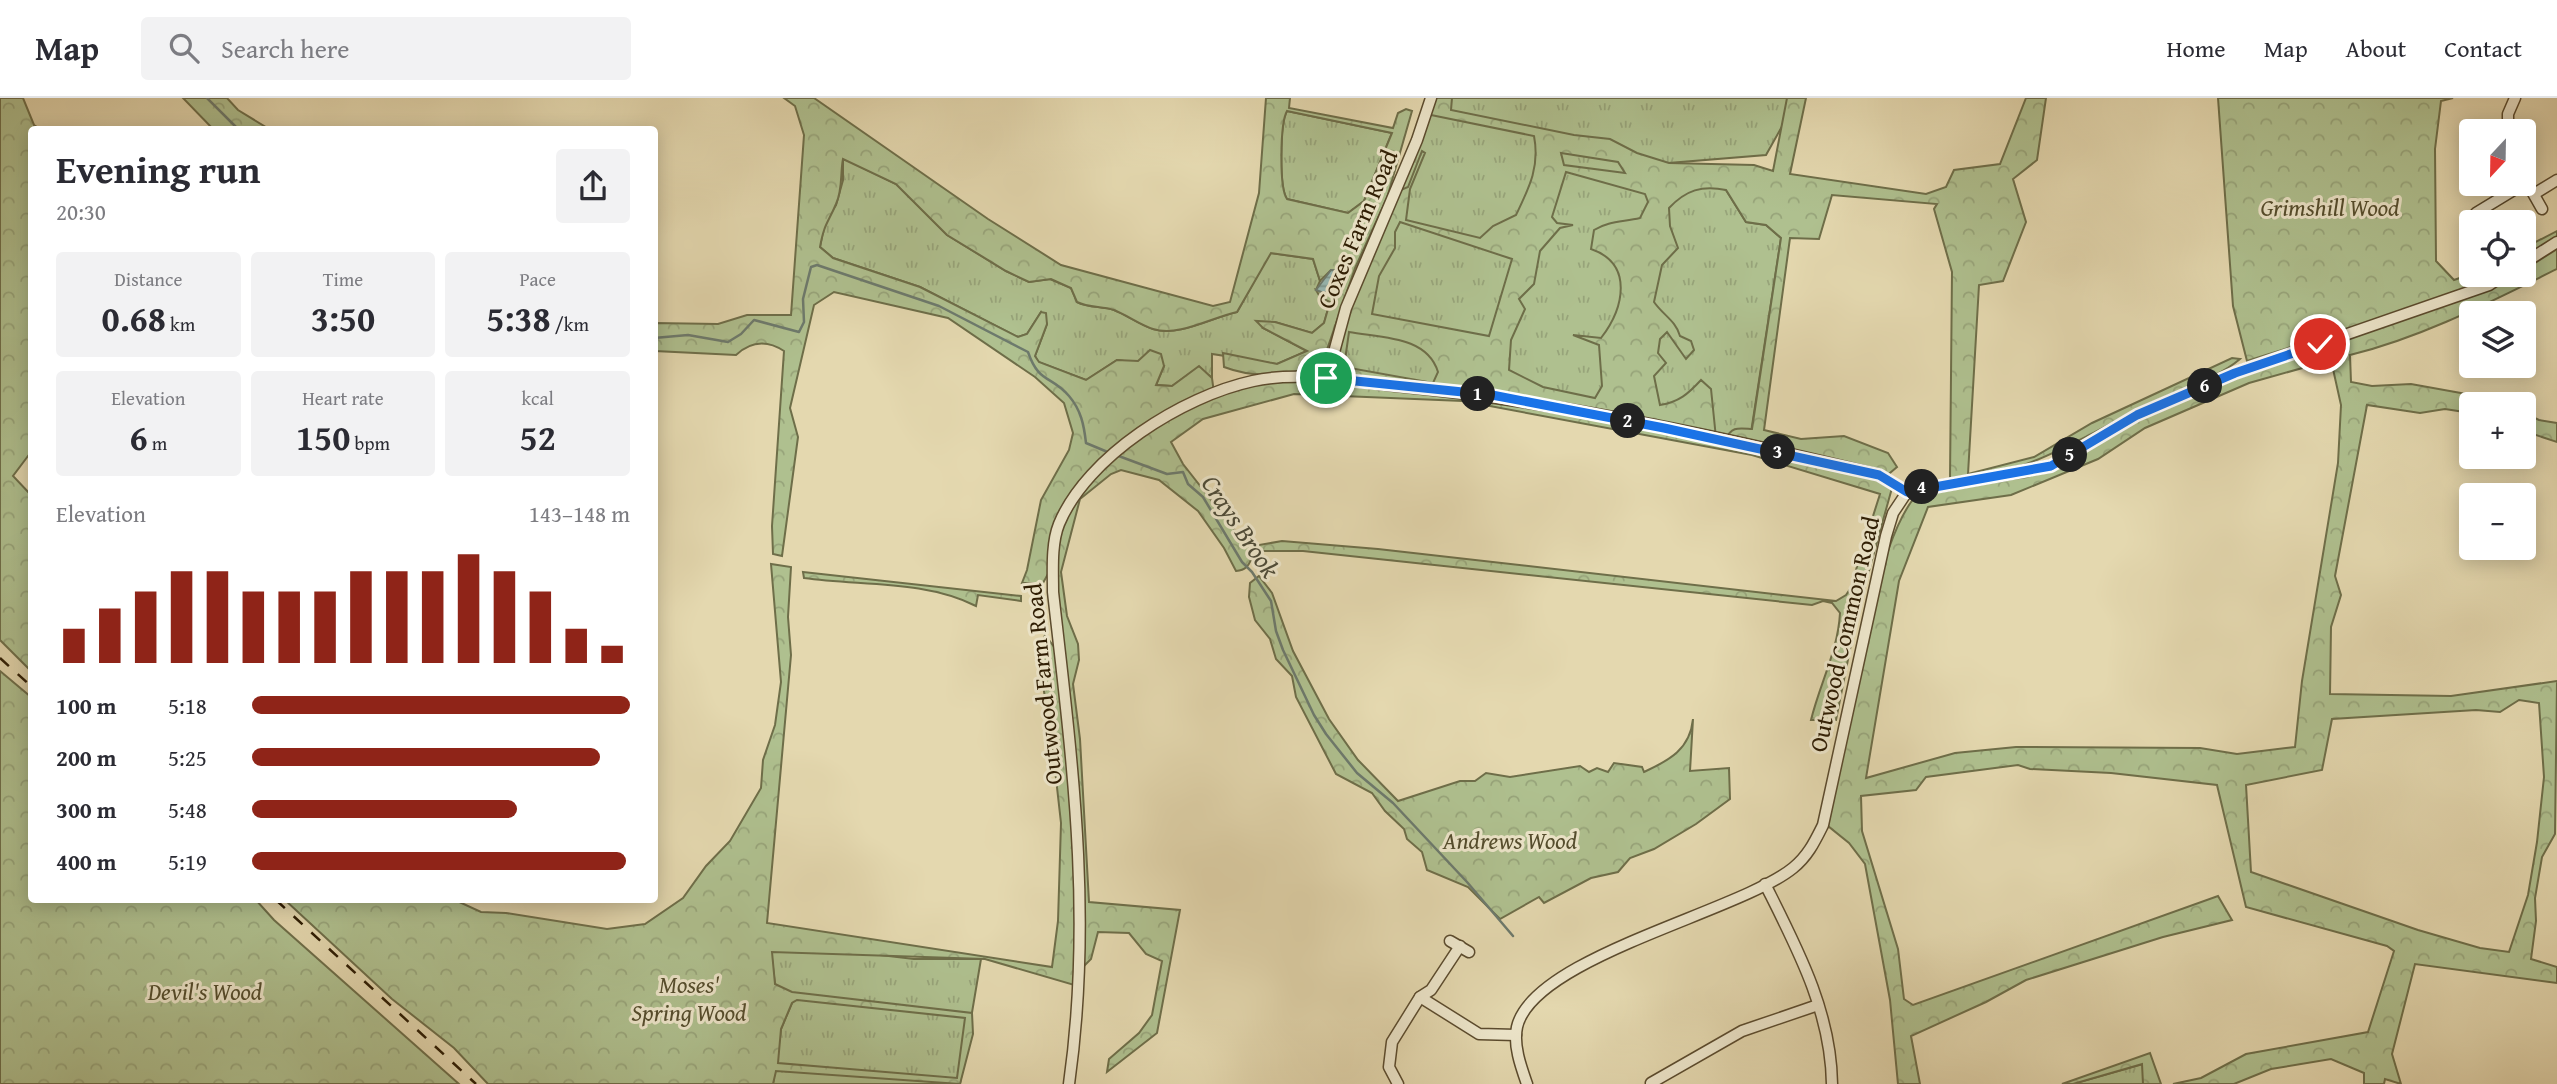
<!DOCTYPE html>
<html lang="en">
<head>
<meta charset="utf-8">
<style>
  body { margin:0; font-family:"Gentium Book Plus",serif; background:#f2f2f3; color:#2b2b33; height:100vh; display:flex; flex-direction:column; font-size:26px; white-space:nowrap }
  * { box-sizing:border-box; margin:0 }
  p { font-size:23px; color:#7c7c81 }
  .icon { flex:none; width:38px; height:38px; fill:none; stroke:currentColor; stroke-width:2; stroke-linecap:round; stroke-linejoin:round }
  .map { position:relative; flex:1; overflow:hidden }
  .drawer { position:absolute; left:28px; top:28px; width:630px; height:777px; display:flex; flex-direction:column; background:#fff; border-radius:7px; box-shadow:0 4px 18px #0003 }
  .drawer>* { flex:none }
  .needle { width:46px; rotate:202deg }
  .buttons { position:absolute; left:2459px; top:21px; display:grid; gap:14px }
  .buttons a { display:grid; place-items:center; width:77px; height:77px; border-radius:7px; background:#fff; box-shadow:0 4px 18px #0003; font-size:35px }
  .pin { position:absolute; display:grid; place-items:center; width:60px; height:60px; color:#fff; margin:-30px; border:4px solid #fff; border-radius:50%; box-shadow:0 2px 7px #0007 }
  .km { position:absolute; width:35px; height:35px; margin:-18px; border-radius:50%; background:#222; color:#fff; font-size:19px; line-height:35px; text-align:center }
  .round { display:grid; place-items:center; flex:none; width:74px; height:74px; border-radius:7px; background:#f2f2f3 }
  .summary { display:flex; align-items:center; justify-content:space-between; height:119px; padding:0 28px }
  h1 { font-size:38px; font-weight:600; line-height:52px }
  .figures { display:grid; grid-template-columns:repeat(3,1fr); gap:10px; height:119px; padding:7px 28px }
  .figures div { display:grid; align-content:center; border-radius:7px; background:#f2f2f3; text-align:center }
  .figures b { font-size:35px; font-weight:600 }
  .figures small { font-size:19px; font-weight:400 }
  .figures p { font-size:19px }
  .chart { height:196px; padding:14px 28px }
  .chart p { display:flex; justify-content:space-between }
  .chart svg { width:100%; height:126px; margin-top:7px; stroke:#8f2418; stroke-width:6 }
  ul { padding:0 28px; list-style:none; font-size:23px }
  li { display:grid; grid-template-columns:112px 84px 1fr; align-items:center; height:52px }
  li i { height:18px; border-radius:9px; background:#8f2418 }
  header { display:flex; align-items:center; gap:42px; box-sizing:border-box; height:98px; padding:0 35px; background:#fff; border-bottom:2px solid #e1e1e2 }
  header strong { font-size:33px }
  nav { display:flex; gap:38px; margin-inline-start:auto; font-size:24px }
  .search { width:490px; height:63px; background:#f2f2f3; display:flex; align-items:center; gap:18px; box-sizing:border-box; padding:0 24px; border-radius:7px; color:#7c7c81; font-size:26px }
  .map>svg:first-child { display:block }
</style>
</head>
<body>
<header>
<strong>Map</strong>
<div class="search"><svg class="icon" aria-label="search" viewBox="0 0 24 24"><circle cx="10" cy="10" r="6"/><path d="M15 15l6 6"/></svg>Search here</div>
<nav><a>Home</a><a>Map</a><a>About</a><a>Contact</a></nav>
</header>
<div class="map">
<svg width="2557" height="986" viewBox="0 0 2557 986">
  <defs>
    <pattern id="grass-tufts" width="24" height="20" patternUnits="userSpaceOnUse" patternTransform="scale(1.75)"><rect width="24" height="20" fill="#afc08f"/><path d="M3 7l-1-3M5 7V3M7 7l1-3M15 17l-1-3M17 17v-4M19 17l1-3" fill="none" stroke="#97a47a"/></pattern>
    <pattern id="forest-crowns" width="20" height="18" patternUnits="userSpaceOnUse" patternTransform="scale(1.75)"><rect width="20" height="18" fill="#afc08f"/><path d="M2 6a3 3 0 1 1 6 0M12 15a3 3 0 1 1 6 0" fill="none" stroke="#97a47a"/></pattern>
    <pattern id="water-rules" width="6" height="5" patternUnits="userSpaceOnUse" patternTransform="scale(1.75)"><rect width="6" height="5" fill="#97b8b3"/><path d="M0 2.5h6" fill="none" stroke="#7c958f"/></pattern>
  </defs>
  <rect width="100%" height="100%" fill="#e4d8af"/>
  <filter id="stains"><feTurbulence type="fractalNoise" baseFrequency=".00286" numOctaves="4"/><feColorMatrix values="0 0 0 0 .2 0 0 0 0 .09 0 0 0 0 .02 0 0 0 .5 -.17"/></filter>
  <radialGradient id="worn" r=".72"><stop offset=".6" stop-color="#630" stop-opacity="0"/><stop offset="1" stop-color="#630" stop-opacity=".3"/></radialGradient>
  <g fill="url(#grass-tufts)" stroke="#6e6e49" stroke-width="2">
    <polygon points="1439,0 1798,0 1766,57 1669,65 1726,92 1746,124 1766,127 1781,140 1750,341 1327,280 1417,42"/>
    <path d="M1287,13L1392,35L1364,103L1348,115L1287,101C1279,90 1280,25 1287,13Z"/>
    <path d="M843,60L896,86L947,137L1006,173L1029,184L1050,181L1071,190L1077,204C1089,210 1101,208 1114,212C1127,217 1140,227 1153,231C1179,239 1210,220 1237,214L1270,155L1313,161L1320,183L1316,192L1330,204L1324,225L1312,235L1275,224L1263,230L1307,253L1277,266L1212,256V280L1199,269L1172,288L1156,287L1164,268L1117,262L1086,282L1038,264L1035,258L1047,226L1041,214L1027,236L1018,239L920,189L833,160L820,149L825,124L836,107L843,82Z"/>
    <polygon points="770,844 914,861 981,861 960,986 773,986 781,931 792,905 775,886"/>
    <polygon points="2143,966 2143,986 2073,986 2076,985"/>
  </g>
  <g fill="url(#forest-crowns)" stroke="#6e6e49" stroke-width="2" fill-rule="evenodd">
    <polygon points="0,0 23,0 34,27 40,31 32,32 31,354 13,378 31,397 31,573 0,542"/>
    <polygon points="183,0 227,0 238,12 269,31 213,31"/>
    <path d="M784,0H814L988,121L1061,167L1213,208L1230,204L1259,95L1266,0H1290L1289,10L1393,30L1398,15L1406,11L1412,13L1387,100L1355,170L1321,269C1286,276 1258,282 1224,269L1223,255L1277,266L1307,253L1263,230L1256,223L1275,224L1312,235L1324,225L1330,204L1320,199L1316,192L1324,195L1337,187L1340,173L1331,172L1320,183L1313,161L1271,155L1237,214C1210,220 1179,239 1153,231C1140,227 1127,217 1114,212C1101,208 1089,210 1077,204L1071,190L1051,181L1029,184L1006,173L947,137L896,86L843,61C840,76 843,91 836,106C828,125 824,126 820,149L833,160L920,189L1018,239L1027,236L1041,214L1046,215L1047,226L1035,258L1039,264L1086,282L1117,262L1138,263L1150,252L1161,256L1164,268L1156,287L1172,288L1199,268L1212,280L1214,295C1143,319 1057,376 1054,459C1057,449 1056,437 1060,427C1073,392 1103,366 1133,343C1244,259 1322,285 1450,295L1327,280L1346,210L1396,94L1408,89L1422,53L1425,55L1410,91L1406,122L1480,140L1493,128L1516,117C1529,90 1540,69 1534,38L1426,16L1431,0H1452L1451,12L1574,37L1610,41L1637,55L1669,65L1754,67L1773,73L1787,0H1806L1790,76L1926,96L1946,89L1954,72L2000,66L2026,0H2046L2037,62L2013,81L2026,124L2003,183L1979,187L1968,376L2034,359L2092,325L2232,260L2240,261C2218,280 2181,291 2154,304C2089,334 2025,381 1950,381L1952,174L1934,111L1937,106L1832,97L1819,141L1790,140L1764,332L1801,341L1844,338L1888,355L1897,369L1884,380L1725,342C1732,328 1738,330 1752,331L1781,140L1766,127L1746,124L1726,92C1702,87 1686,92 1669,110L1670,128L1678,150L1662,167L1654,204C1663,217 1676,223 1680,238L1691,243L1694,252L1686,261L1667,234L1660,241L1658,255L1666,265L1654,278L1660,307C1679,304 1688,296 1701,282L1711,291L1716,340L1563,311L1717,342L1874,379L1892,390L1857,516L1836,622H1811C1820,585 1838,553 1840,515L1832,505L1823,503L1812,507L1303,453H1257C1248,462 1252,471 1236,473L1224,450L1198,413L1159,382L1121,372L1111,376L1080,401L1061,474L1067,518L1078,546L1079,562L1073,586L1080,641L1089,804L1180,812L1157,935L1107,974L1109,961L1139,935L1152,917L1162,863L1146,856L1129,835L1098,834L1091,861L1081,871V889L985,861L772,854L775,886L792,894L972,915L973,936L960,986L776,973L773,986H488L454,950L392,901L285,802H455L481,814L506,815L607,831L645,826L683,800L706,768L730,743L761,690L763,662L775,627L781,584L771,466L791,469L788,519L791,557L767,825L1052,869L1058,823L1061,725L1050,627L1038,560L1045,537L1061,558L1052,477L1054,465L1043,485H1022L1027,472L1041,402L1069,352L1073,335L1064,305L1035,279L948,220L834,194L814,207L790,310L798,339L782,458L773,456L772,428L784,253C767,242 751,243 736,257L655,253V225L718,226L747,217H791L804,37L795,8ZM1287,13L1392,35L1364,103L1348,115L1287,101C1279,90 1280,25 1287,13ZM1561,55L1618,64L1625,75L1564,67ZM1566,74L1645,96L1648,104L1640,120C1623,124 1608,123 1594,132L1591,151C1634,166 1624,210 1601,240L1573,237L1599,247L1602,288L1595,300L1543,289L1509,272L1511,242L1525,211L1519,201L1534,186L1540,153L1560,130L1573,127L1557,125L1552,119ZM1400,124L1512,161L1489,238L1372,216L1379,178L1395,150V134ZM1349,234C1382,240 1427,238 1438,274L1433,285L1344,269ZM1294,296L1463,303L1752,357L1880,396L1855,475L1858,479L1846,497L1836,503L1378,451L1282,443L1248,449L1183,366L1171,344L1203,321ZM797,902L965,920L957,980L778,965L781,931L792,905Z"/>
    <path d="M2218,0H2453L2441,3L2435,51L2436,163L2454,182L2471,176L2504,177L2490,188L2513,177H2524V172L2557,151V171C2490,204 2423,239 2350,257L2351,284L2372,288L2411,286L2494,301L2505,306H2471V315L2445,311L2420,315L2367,307L2335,478L2341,497L2331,529L2330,596L2451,598L2557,583L2555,736L2542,759L2535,800L2536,823L2531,861L2557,869V885L2415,866L2392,956L2401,986L2385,981L2384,986H2364V975L2331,961L2271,971L2234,986H2173L2201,980L2246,956L2368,934L2394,853L2387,848L2246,809L2217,687L2111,675L2030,671L2018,667L1926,679L1916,692L1861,698L1862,733L1898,851L1904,901L1913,907L2218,798L2232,822L2163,839L2026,882L1986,904L1911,938L1920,986H1898L1890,902L1865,766L1849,745L1828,728C1842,659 1873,432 1921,393L2027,379L2049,371L2143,319L2354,229L2247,263L2233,208ZM2331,262L2341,307L2338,365L2302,583L2295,649L2237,656L2200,650L2016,649L1955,655L1866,680L1899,483L1928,409L2011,397L2098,361L2145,330L2249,285ZM2519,602L2539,605L2544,679L2537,744L2528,797L2509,854L2480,850L2418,832L2251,774L2246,687L2322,672L2332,621L2476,612L2500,614Z"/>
    <polygon points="2557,133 2557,144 2524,165 2524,150"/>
    <polygon points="2524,315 2539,322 2557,325 2557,344 2524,333"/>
    <path d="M803,474L1021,498V503L978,497L976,508C924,482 861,488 804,480Z"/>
    <path d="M1259,478L1272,495L1293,553L1329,621L1358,662L1398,703L1460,683H1475L1486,675L1510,679L1580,668L1589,674L1597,670L1608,674L1614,665L1642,669L1644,674C1670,662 1690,651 1693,621L1690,673L1729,670L1730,701L1696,726L1654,751L1630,760L1618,774L1591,780L1544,805L1539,799L1500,821L1468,789L1427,772L1422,754L1407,741L1404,731L1385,713L1372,695L1336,676L1296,599L1292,578L1276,561L1270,541L1255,522L1249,499L1250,485Z"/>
    <polygon points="0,573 31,599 32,802 256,802 274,822 459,986 0,986"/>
    <polygon points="2150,955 2161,986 2143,986 2142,966 2073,986 2062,986"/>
  </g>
  <polygon fill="url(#water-rules)" stroke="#6d7a6d" stroke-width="2" points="1331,172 1340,173 1337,187 1324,195 1316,192"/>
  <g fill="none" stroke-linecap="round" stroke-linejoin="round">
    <g stroke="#6d7a6d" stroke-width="2.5">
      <polyline points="207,0 239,32"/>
      <path d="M654,240L688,237L728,244L741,236L754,222L799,234L804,224L803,201L811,169L817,167L939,208L1028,254C1039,286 1051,277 1069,298C1081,312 1084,327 1086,345L1110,355"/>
      <polyline points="1116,357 1167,376 1183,374 1188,386 1203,399 1242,464 1252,474 1271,503 1276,533 1283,552 1314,617 1326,636 1357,675 1393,705 1467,784 1513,838"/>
    </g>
    <defs>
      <g id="minor">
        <polyline points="2508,33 2508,16 2515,0"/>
        <polyline points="2525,81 2542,111"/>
        <polyline points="2534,96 2557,82"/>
        <polyline points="2476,115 2527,84"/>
        <polyline points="2524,165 2557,144"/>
        <polyline points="1327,280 1346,210 1417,42 1431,0"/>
        <path d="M1765,786C1797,850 1831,913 1832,986"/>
        <polyline points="1450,843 1469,854"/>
        <polyline points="1420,899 1479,936 1516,937"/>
        <polyline points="1651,985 1742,933 1818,907"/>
        <path d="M1069,986C1093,817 1072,662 1053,494C1053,473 1051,446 1059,426C1087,358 1183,298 1253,283C1297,273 1351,283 1396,288C1559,304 1720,338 1879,377L1907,394"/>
        <polyline points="1398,986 1389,969 1392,944 1420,899 1431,892 1460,848"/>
        <path d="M1527,986C1521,969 1513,947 1517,929C1533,859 1739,814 1793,770C1808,758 1815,743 1823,727L1886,438L1893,415L1907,394L2051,368L2137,317L2235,275L2489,187L2504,177"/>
      </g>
    </defs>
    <use href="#minor" stroke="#5b4b2e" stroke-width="13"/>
    <use href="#minor" stroke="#ede6cb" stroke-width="10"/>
    <g stroke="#2d1c03" stroke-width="2.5" stroke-dasharray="12 12" stroke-linecap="butt">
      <polyline points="0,560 32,589"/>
      <polyline points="276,802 476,986"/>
    </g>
  </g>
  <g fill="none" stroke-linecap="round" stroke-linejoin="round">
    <defs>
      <polyline id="route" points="1326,280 1492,297 1664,330 1879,377 1907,394 2051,368 2137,317 2235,275 2320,246"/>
    </defs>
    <use href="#route" stroke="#fff" stroke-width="14"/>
    <use href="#route" stroke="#1a73e8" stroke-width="9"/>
  </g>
  <g text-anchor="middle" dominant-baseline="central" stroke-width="6" stroke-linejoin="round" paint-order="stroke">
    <g font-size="24" font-style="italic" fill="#544d2d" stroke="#ede6cb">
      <text x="2330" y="109">Grimshill Wood</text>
      <text x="1510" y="742">Andrews Wood</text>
      <text x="689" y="886">Moses'<tspan x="689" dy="28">Spring Wood</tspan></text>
      <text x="205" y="893">Devil's Wood</text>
    </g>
    <g font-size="24" fill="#2d1c03" stroke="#ede6cb">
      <text transform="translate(1357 131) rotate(-67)">Coxes Farm Road</text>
      <text transform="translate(1844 536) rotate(-77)">Outwood Common Road</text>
      <text transform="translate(1043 586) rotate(-96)">Outwood Farm Road</text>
    </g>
    <g font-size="26" font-style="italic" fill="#4d4b38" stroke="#ede6cb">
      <text transform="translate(1241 428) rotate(56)">Crays Brook</text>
    </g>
  </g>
  <rect width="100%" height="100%" filter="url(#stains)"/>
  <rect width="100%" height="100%" fill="url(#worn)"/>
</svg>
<div class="buttons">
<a><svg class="needle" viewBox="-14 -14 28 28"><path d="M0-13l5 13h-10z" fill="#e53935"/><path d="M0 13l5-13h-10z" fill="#7c7c81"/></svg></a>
<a><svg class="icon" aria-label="locate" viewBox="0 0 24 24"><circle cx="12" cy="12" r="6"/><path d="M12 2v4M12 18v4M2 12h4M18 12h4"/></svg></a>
<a><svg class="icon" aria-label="layers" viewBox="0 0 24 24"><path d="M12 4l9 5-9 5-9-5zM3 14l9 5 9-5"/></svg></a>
<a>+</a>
<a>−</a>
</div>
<div class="pin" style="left:1326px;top:280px;background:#1e9e55"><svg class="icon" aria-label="arrive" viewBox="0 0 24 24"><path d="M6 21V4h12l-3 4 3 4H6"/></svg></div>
<div class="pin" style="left:2320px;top:246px;background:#d93025"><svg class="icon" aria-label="check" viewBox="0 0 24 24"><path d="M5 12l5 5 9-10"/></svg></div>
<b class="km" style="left:1478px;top:296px">1</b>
<b class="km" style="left:1628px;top:323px">2</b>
<b class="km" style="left:1778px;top:354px">3</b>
<b class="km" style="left:1922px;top:389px">4</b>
<b class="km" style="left:2070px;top:357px">5</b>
<b class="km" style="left:2205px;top:288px">6</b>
<section class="drawer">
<div class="summary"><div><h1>Evening run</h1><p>20:30</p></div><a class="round"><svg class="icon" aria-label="share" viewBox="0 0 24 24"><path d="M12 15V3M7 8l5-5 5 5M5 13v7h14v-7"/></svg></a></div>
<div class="figures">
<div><p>Distance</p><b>0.68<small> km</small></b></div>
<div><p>Time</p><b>3:50</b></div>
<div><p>Pace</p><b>5:38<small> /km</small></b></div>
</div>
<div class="figures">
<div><p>Elevation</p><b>6<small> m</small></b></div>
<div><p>Heart rate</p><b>150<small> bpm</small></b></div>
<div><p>kcal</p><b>52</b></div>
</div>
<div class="chart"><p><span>Elevation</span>143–148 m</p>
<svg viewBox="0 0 160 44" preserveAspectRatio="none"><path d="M5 44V32M15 44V25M25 44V19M35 44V12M45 44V12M55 44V19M65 44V19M75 44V19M85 44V12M95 44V12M105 44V12M115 44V6M125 44V12M135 44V19M145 44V32M155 44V38"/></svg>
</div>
<ul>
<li><b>100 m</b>5:18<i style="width:100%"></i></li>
<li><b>200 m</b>5:25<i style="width:92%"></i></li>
<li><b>300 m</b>5:48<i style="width:70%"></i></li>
<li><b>400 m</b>5:19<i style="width:99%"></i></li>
</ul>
</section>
</div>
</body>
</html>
